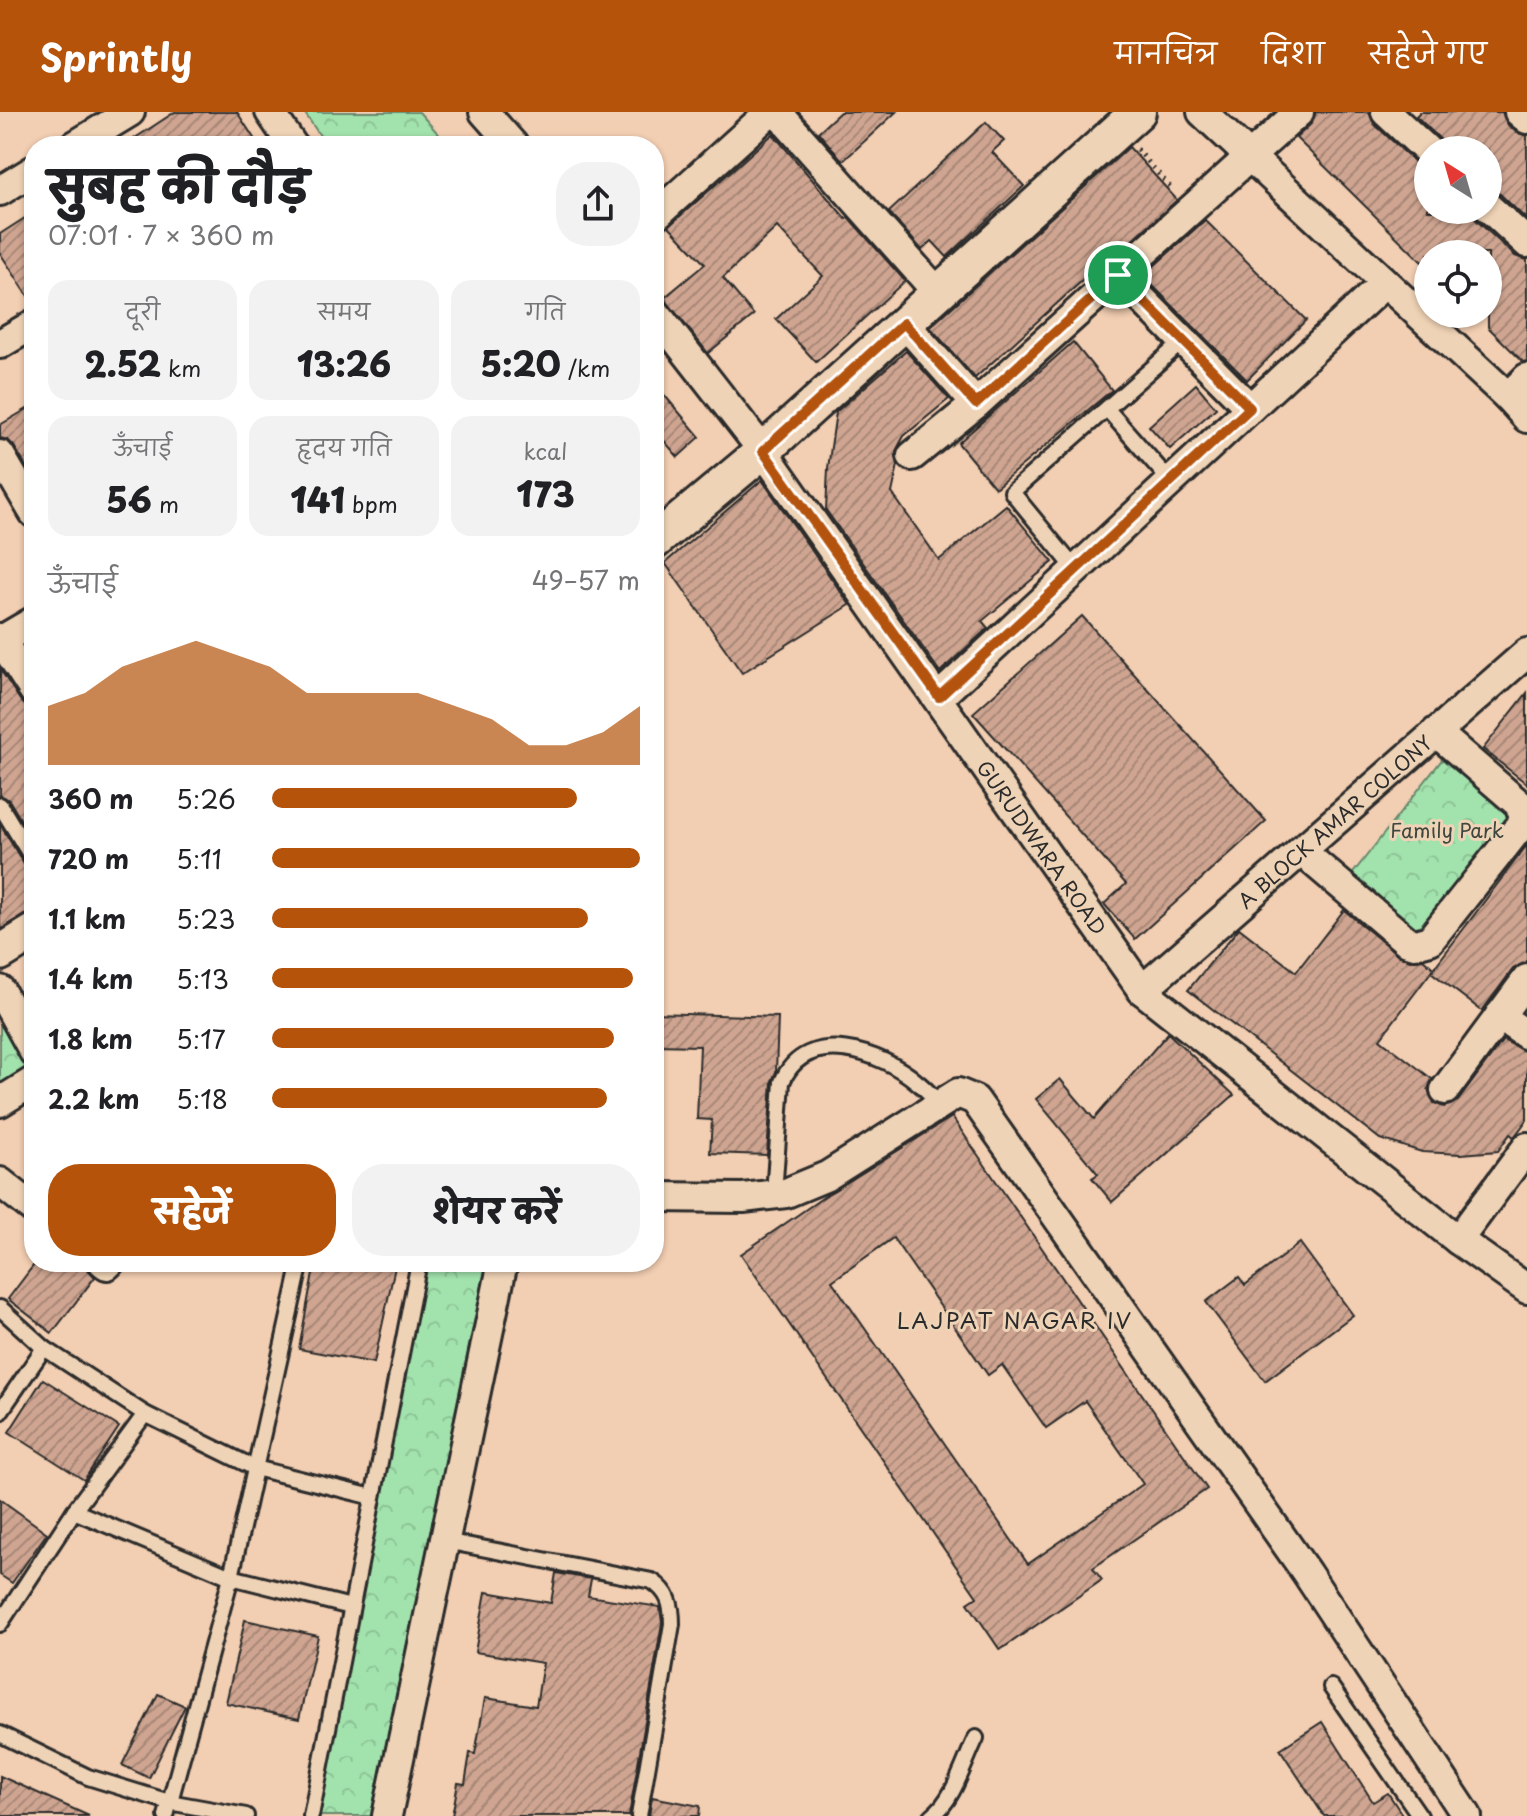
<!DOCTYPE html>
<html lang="hi">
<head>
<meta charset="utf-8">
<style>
  body { margin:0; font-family:"Playpen Sans","Playpen Sans Deva",sans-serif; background:#f2f2f2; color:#202124; height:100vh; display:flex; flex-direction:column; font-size:30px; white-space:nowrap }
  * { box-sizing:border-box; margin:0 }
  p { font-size:26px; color:#757577 }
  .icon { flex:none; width:44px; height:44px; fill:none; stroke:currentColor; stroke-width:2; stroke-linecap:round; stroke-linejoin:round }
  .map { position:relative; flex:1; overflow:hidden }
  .drawer { position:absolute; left:24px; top:24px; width:640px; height:1136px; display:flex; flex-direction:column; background:#fff; border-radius:32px; box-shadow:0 2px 6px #0004 }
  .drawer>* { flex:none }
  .needle { width:52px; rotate:323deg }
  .controls { position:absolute; left:1414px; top:24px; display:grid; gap:16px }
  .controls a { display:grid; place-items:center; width:88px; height:88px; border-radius:50%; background:#fff; box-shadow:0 2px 6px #0004; font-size:40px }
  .pin { position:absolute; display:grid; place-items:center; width:68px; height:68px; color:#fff; margin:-34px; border:4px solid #fff; border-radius:50%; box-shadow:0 2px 8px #0007 }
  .round { display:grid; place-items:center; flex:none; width:84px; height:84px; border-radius:32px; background:#f2f2f2 }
  .head { display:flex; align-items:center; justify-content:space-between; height:136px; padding:0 24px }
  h1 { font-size:44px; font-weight:800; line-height:60px }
  .figures { display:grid; grid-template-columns:repeat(3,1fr); gap:12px; height:136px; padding:8px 24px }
  .figures div { display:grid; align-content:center; border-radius:20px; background:#f2f2f2; text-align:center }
  .figures b { font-size:34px; font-weight:800 }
  .figures small { font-size:22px; font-weight:400 }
  .figures p { font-size:22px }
  .chart { height:224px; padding:16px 24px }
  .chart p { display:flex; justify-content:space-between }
  .chart svg { width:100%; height:144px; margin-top:8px; fill:#b45309; opacity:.7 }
  .action { display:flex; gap:16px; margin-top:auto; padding:16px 24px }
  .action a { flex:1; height:92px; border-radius:32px; background:#b45309; color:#fff; font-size:32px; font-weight:800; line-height:92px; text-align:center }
  .action a+a { background:#f2f2f2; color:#202124 }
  ul { padding:0 24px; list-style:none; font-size:26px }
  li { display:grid; grid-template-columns:128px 96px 1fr; align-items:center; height:60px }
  li i { height:20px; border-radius:10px; background:#b45309 }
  header { display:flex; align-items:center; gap:48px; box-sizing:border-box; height:112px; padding:0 40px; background:#b45309; color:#fff }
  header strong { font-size:38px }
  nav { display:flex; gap:44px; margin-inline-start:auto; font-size:28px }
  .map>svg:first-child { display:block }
</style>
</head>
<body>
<header>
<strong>Sprintly</strong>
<nav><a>मानचित्र</a><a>दिशा</a><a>सहेजे गए</a></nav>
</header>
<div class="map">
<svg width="1527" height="1704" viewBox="0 0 1527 1704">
  <defs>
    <pattern id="park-crowns" width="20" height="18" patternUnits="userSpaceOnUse" patternTransform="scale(2)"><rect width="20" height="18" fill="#a2e3ad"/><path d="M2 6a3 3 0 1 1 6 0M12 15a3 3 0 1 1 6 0" fill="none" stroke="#8cc395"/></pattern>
    <pattern id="building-hatch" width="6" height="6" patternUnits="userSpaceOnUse" patternTransform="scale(2)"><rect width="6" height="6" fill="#cfa591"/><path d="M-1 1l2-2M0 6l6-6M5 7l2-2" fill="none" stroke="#a88777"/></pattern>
  </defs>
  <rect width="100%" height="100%" fill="#f2ceb2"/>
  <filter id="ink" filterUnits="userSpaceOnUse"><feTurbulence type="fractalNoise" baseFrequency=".0125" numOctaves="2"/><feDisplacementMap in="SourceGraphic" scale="16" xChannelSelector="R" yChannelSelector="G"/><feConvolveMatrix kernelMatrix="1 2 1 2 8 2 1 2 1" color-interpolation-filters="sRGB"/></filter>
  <g filter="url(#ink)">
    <g fill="url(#park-crowns)" stroke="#66876c" stroke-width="2">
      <polygon points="304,0 419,0 449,34 327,34"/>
      <polygon points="1448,640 1523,698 1425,823 1350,765"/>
      <polygon points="0,907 30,958 0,975"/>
      <polygon points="420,1150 487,1150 371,1704 314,1704"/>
    </g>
    <g fill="url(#building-hatch)" stroke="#2b2b2b" stroke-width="2" fill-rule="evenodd">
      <polygon points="175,0 237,0 259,34 123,34"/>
      <polygon points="840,0 896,0 843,49 818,20"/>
      <polygon points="1316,0 1369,0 1374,12 1416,51 1428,56 1428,98 1472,98 1476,108 1515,144 1527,148 1527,249 1523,250 1488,215 1488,142 1428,142 1428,156 1296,26 1311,12"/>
      <polygon points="1420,0 1502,0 1508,13 1516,20 1527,24 1527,108 1500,82 1488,78 1488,38 1444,38 1440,27 1416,4"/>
      <polygon points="986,10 1004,29 992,40 1024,74 947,145 932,129 922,138 889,100"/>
      <polygon points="773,22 846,107 848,105 905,169 816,250 776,207 823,164 777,115 723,166 754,203 708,241 664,186 705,152 669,114"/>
      <polygon points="1129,35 1177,88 1118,141 1116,138 975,266 930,215"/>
      <polygon points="34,100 34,193 0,141 0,122"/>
      <polygon points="1205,108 1306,208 1247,268 1143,164"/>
      <polygon points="1073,230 1112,278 995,376 958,331"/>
      <polygon points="906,239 949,287 904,324 896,339 898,353 892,381 939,448 1006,393 1053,450 982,509 988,516 940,560 826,398 828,356 836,300"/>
      <polygon points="654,271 700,325 678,345 654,317"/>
      <polygon points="1196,272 1216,296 1170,337 1149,314"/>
      <polygon points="34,293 34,355 28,358 14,334 8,328 0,326 0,313"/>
      <polygon points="762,368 850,493 742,561 665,451"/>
      <polygon points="1082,504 1266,709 1135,827 1104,792 1126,772 973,601"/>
      <polygon points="0,557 20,588 34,603 34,730 9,688 0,683"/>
      <polygon points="1527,581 1527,672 1483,637"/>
      <polygon points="0,712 25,754 34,759 34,800 24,803 0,818"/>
      <polygon points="1527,733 1527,850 1513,857 1482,899 1431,860"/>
      <polygon points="1344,798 1398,843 1410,848 1423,847 1434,856 1380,927 1432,967 1428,977 1434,991 1444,995 1458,989 1503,928 1527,940 1527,1008 1514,1025 1510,1022 1498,1039 1461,1042 1422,1040 1380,1027 1188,878 1239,816 1296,860"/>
      <polygon points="654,901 778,905 776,960 772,969 767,1043 710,1041 712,1008 697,1007 700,934 654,933"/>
      <polygon points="1168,921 1234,983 1112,1090 1092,1066 1098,1062 1036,987 1060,967 1094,1007"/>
      <path d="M952,1005L1207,1377L1093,1456L1102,1468L1000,1538L968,1491L977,1485L741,1142L828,1082ZM893,1126L988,1263L1002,1253L1046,1316L1085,1289L1143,1372L1028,1452L832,1169Z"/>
      <polygon points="1300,1131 1353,1203 1265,1269 1206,1190 1239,1165 1245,1173"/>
      <polygon points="36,1150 81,1150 95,1165 52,1221 8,1187"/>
      <polygon points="315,1150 396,1150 374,1251 299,1237"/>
      <polygon points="43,1267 119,1315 84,1368 9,1320"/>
      <polygon points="0,1387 47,1421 12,1471 0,1463"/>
      <polygon points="556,1461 591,1467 588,1484 660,1495 662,1511 629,1704 452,1704 458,1671 465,1672 470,1641 475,1642 485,1586 536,1594 543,1551 475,1540 486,1480 551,1491"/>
      <polygon points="245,1508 318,1524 299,1607 226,1591"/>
      <polygon points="158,1582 185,1594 149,1666 122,1653"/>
      <polygon points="1322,1610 1373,1690 1388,1681 1403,1704 1324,1704 1280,1637"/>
      <polygon points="0,1664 89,1704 0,1704"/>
      <polygon points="652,1685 700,1694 699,1704 649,1704"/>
    </g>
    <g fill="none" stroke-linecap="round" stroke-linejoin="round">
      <defs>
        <g id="service">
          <polyline points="1107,297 1171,370"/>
          <polyline points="1076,458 1012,380 1182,230"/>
          <polyline points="0,693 34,749"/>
          <path d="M774,1082L782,970C806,913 882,940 917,970C925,976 932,984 940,992"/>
          <polyline points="0,1196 44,1236"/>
          <polyline points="0,1300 44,1236 145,1302"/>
          <polyline points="74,1399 231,1465 351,1495"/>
          <path d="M445,1429L652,1469C669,1480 672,1493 672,1512L639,1704"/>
          <polyline points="0,1512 74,1399 145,1302 255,1356 373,1385"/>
          <polyline points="1331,1575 1420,1704"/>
          <polyline points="0,1622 88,1665 169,1690 246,1704"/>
          <polyline points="166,1704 231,1465 301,1150"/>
          <polyline points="311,1704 419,1150"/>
          <path d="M932,1704C954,1688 964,1650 976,1626"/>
        </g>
        <g id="minor">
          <polyline points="270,0 293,34"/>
          <polyline points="484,0 514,34"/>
          <polyline points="777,0 938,181"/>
          <polyline points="1202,0 1508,285"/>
          <polyline points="1386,0 1428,39"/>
          <polyline points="1519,0 1527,7"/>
          <polyline points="74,34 130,0"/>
          <polyline points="0,79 34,58"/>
          <polyline points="1488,95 1527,131"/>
          <polyline points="654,105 770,0"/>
          <polyline points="1118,163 1250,296"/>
          <path id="s1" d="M654,199L763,339L1142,878L1458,1128L1527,1177"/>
          <polyline points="904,211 976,292"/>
          <polyline points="0,232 34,212"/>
          <polyline points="1527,266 1508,285 1527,306"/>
          <polyline points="0,343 34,401"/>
          <polyline points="912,344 976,292 1299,0"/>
          <polyline points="0,526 34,579"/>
          <polyline points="0,529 34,509"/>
          <polyline points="939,585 1385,171"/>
          <polyline points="1301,739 1408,830 1415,832 1430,828 1522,712 1524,705 1519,692 1436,620"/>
          <polyline points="0,878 34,940"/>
          <path id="s2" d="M1142,878L1527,541"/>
          <polyline points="1499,904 1527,923"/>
          <polyline points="1445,978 1527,867"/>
          <polyline points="0,990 34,969"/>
          <polyline points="0,1070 34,1097"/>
          <polyline points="654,1085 743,1086 786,1081 827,1064 958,981 975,988 1306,1460 1467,1704"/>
          <polyline points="1458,1128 1527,1035"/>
          <polyline points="103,1150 107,1153 110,1150"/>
          <polyline points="387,1704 503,1150"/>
        </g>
        <g id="tertiary">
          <polyline points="654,430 763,339 1138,0"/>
          <polyline points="0,841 34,820"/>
        </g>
      </defs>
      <use href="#service" stroke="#2b2b2b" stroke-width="20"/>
      <use href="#minor" stroke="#2b2b2b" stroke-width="34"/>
      <use href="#tertiary" stroke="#2b2b2b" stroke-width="40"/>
      <polyline stroke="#2b2b2b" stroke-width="5" stroke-dasharray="2 6" stroke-linecap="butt" points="1137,37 1170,75"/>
      <use href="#service" stroke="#efd3b6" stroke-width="14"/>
      <use href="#minor" stroke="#efd3b6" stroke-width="28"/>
      <use href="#tertiary" stroke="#efd3b6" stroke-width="34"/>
    </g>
  </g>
  <g fill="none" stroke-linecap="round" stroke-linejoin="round" filter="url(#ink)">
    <defs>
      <polygon id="route" points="1118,163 1250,296 939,585 763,339 904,211 976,292"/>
    </defs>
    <use href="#route" stroke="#fff" stroke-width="16"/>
    <use href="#route" stroke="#b45309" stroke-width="10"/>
  </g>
  <g text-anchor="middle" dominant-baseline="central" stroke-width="6" stroke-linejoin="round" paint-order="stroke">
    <g font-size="20" fill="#2b2b2b" stroke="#efd3b6">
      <text stroke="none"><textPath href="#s2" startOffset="256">A BLOCK AMAR COLONY</textPath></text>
      <text stroke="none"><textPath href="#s1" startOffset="662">GURUDWARA ROAD</textPath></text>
    </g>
    <g font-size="20" fill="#3d473e" stroke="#efd3b6">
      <text x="1447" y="718">Family Park</text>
    </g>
    <g font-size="22" letter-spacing="2" fill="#2b2b2b" stroke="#efd3b6">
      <text x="1015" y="1207">LAJPAT NAGAR IV</text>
    </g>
  </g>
</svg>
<div class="controls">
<a><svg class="needle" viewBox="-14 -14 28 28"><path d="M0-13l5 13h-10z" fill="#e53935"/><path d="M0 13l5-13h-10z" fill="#757577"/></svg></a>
<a><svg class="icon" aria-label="locate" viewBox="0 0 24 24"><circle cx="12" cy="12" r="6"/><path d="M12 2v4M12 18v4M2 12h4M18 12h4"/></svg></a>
</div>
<div class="pin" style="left:1118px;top:163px;background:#1e9e55"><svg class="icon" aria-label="arrive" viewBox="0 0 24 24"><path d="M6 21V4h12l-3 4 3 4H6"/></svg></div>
<section class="drawer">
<div class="head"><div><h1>सुबह की दौड़</h1><p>07:01 · 7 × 360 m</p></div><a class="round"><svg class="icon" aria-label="share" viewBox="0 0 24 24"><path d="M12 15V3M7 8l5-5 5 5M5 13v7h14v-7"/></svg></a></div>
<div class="figures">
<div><p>दूरी</p><b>2.52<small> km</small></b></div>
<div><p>समय</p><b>13:26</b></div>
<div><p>गति</p><b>5:20<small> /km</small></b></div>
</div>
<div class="figures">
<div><p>ऊँचाई</p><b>56<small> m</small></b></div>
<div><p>हृदय गति</p><b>141<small> bpm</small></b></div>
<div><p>kcal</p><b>173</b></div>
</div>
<div class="chart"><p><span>ऊँचाई</span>49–57 m</p>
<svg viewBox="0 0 160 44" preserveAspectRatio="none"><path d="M0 44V26L10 22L20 14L30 10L40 6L50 10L60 14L70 22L80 22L90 22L100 22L110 26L120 30L130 38L140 38L150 34L160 26V44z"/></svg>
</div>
<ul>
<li><b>360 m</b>5:26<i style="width:83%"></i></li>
<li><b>720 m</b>5:11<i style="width:100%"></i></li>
<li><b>1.1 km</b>5:23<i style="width:86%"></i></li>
<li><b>1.4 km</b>5:13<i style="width:98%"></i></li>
<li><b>1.8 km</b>5:17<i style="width:93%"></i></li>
<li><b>2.2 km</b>5:18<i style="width:91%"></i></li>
</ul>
<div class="action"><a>सहेजें</a><a>शेयर करें</a></div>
</section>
</div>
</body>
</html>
